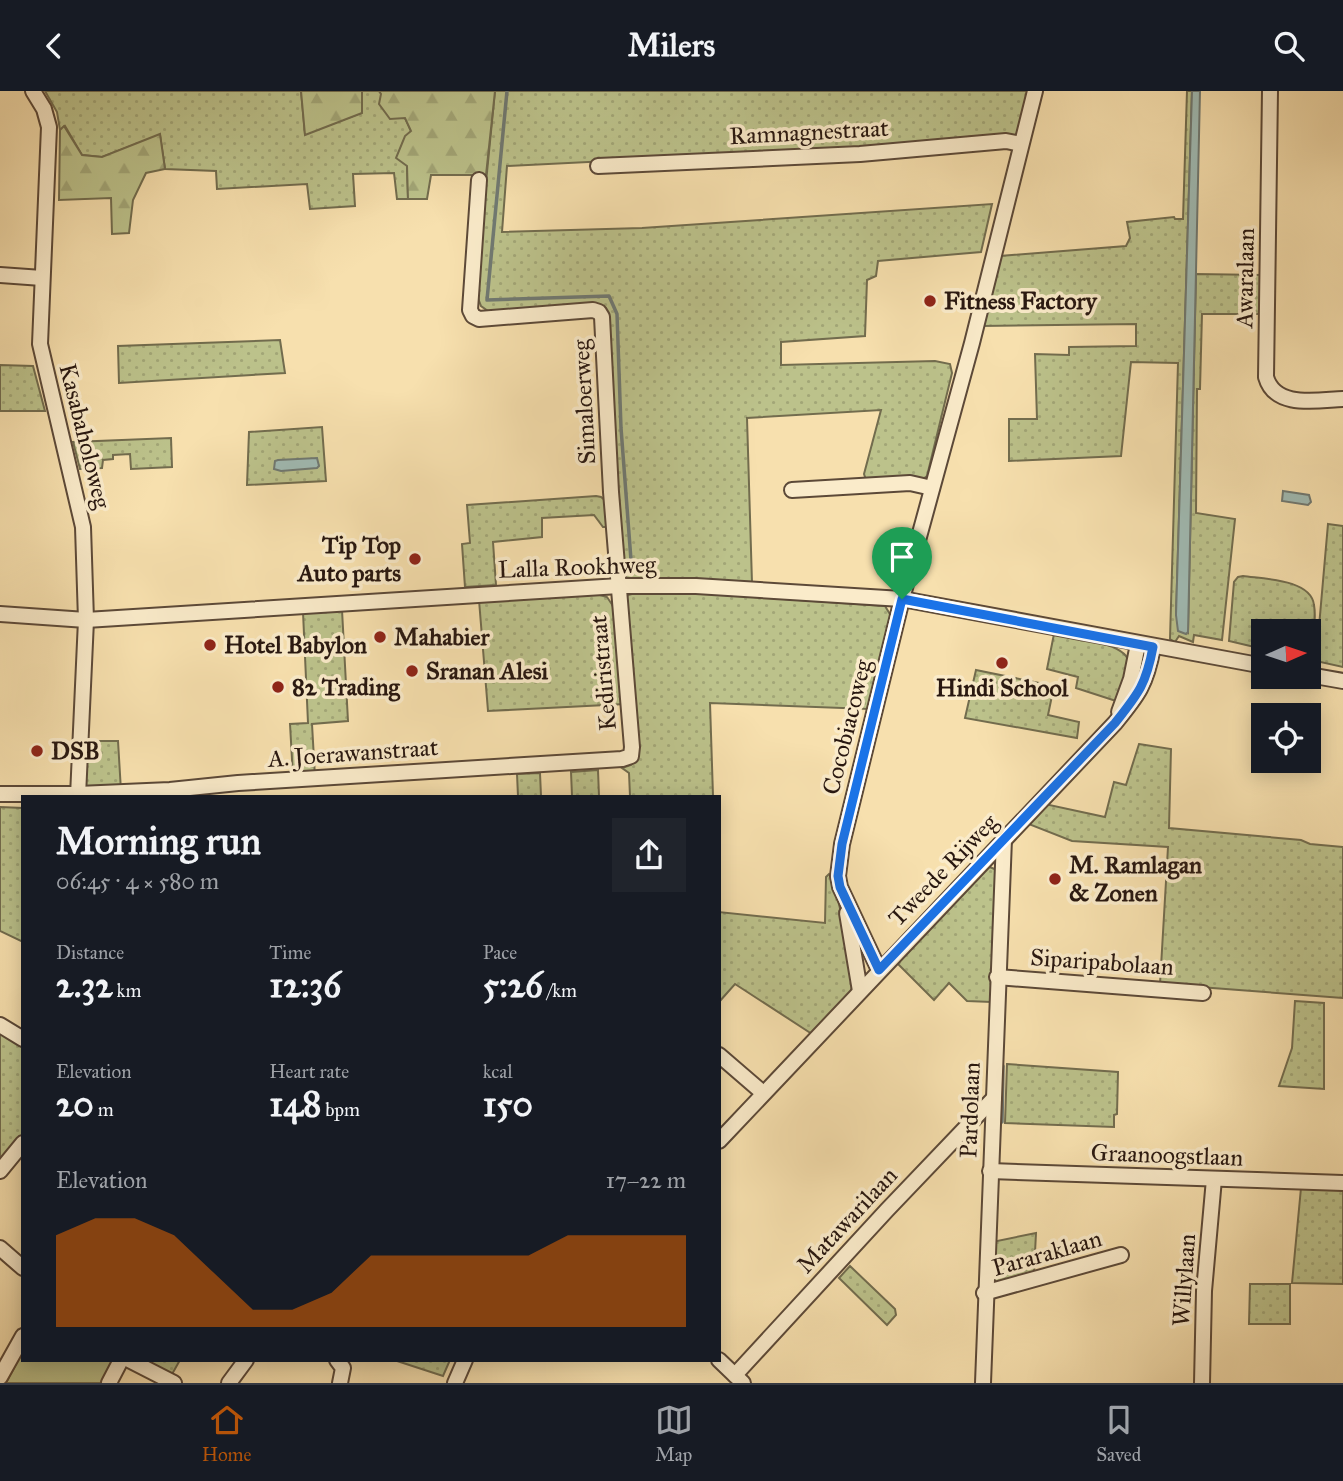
<!DOCTYPE html>
<html lang="en">
<head>
<meta charset="utf-8">
<style>
  body { margin:0; font-family:"IM FELL Great Primer",serif; background:#20242c; color:#f1f3f6; height:100vh; display:flex; flex-direction:column; font-size:26px; white-space:nowrap }
  * { box-sizing:border-box; margin:0 }
  p { font-size:23px; color:#9ea1a6 }
  .icon { flex:none; width:38px; height:38px; fill:none; stroke:currentColor; stroke-width:2; stroke-linecap:round; stroke-linejoin:round }
  .map { position:relative; flex:1; overflow:hidden }
  .side { position:absolute; left:21px; top:704px; width:700px; height:567px; display:flex; flex-direction:column; background:#171b24; border-radius:0px; box-shadow:0 4px 18px #0003 }
  .side>* { flex:none }
  .needle { width:46px; rotate:87deg }
  .fabs { position:absolute; left:1251px; top:528px; display:grid; gap:14px }
  .fabs a { display:grid; place-items:center; width:70px; height:70px; border-radius:0px; background:#171b24; box-shadow:0 4px 18px #0003; font-size:35px }
  .pin { position:absolute; display:grid; place-items:center; width:60px; height:60px; color:#fff; margin:-72px -30px; border-radius:50% 50% 50% 0; rotate:-45deg; box-shadow:0 0 7px #0007 }
  .pin .icon { rotate:45deg }
  .round { display:grid; place-items:center; flex:none; width:74px; height:74px; border-radius:0px; background:#20242c }
  .summary { display:flex; align-items:center; justify-content:space-between; height:119px; padding:0 35px }
  h1 { font-size:38px; font-weight:700; line-height:52px }
  .stats { display:grid; grid-template-columns:repeat(3,1fr); gap:10px; height:119px; padding:7px 35px }
  .stats div { display:grid; align-content:center }
  .stats b { font-size:35px; font-weight:700 }
  .stats small { font-size:19px; font-weight:400 }
  .stats p { font-size:19px }
  .chart { height:196px; padding:14px 35px }
  .chart p { display:flex; justify-content:space-between }
  .chart svg { width:100%; height:126px; margin-top:7px; fill:#b45309; opacity:.7 }
  header { display:flex; justify-content:space-between; align-items:center; height:91px; padding:0 35px; background:#171b24; font-size:32px; font-weight:700 }
  .tabs { display:flex; justify-content:space-around; align-items:center; height:98px; border-top:2px solid #363941; background:#171b24; font-size:19px; color:#9ea1a6 }
  .tabs a { display:grid; justify-items:center; gap:4px }
  .tabs .active { color:#b45309 }
  .map>svg:first-child { display:block }
</style>
</head>
<body>
<header><svg class="icon" aria-label="back" viewBox="0 0 24 24"><path d="M15 5l-7 7 7 7"/></svg>Milers<svg class="icon" aria-label="search" viewBox="0 0 24 24"><circle cx="10" cy="10" r="6"/><path d="M15 15l6 6"/></svg></header>
<div class="map">
<svg width="1343" height="1292" viewBox="0 0 1343 1292">
  <defs>
    <pattern id="grass-dots" width="8" height="8" patternUnits="userSpaceOnUse" patternTransform="scale(1.75)"><rect width="8" height="8" fill="#bcc28b"/><path d="M2 2h.1M6 6h.1" fill="none" stroke="#a2a677" stroke-width="1.8" stroke-linecap="round"/></pattern>
    <pattern id="forest-firs" width="22" height="20" patternUnits="userSpaceOnUse" patternTransform="scale(1.75)"><rect width="22" height="20" fill="#bcc28b"/><path d="M5 1l3.5 6h-7zM16 11l3.5 6h-7z" fill="#a2a677"/></pattern>
  </defs>
  <rect width="100%" height="100%" fill="#f7e0ae"/>
  <filter id="stains"><feTurbulence type="fractalNoise" baseFrequency=".00286" numOctaves="4"/><feColorMatrix values="0 0 0 0 .2 0 0 0 0 .09 0 0 0 0 .02 0 0 0 .5 -.17"/></filter>
  <radialGradient id="worn" r=".72"><stop offset=".6" stop-color="#630" stop-opacity="0"/><stop offset="1" stop-color="#630" stop-opacity=".3"/></radialGradient>
  <g fill="url(#grass-dots)" stroke="#726c4e" stroke-width="2">
    <polygon points="45,0 301,0 305,43 361,22 362,0 379,0 405,27 411,40 407,75 408,108 397,108 394,82 353,83 355,115 310,118 307,93 217,98 216,80 165,78 160,44 102,66 82,64 65,35 60,39 57,21"/>
    <polygon points="495,0 1029,0 1016,45 870,57 507,75 502,141 642,137 992,113 981,161 878,170 876,185 867,189 865,245 781,251 781,274 935,270 950,273 952,282 927,385 923,388 866,389 864,383 881,319 747,327 752,492 692,488 623,488 606,223 488,220 481,215 478,207 481,142"/>
    <polygon points="1187,0 1192,0 1176,524 1188,541 1196,183 1263,184 1262,223 1202,223 1200,298 1197,298 1196,422 1235,428 1222,549 1194,544 1193,551 1179,545 1175,551 1170,548 1178,272 1131,271 1121,365 1009,370 1009,328 1037,328 1035,263 1069,264 1069,256 1136,255 1136,233 982,235 1000,165 1126,155 1130,147 1127,131 1174,126 1175,128 1183,128"/>
    <polygon points="280,249 285,282 119,292 118,255"/>
    <polygon points="0,274 33,275 45,320 0,320"/>
    <polygon points="322,336 326,390 247,394 249,341"/>
    <polygon points="171,347 172,376 131,378 130,363 113,364 113,368 103,369 102,377 80,378 73,351"/>
    <polygon points="596,405 601,406 607,411 607,436 603,436 594,424 542,427 542,446 493,451 496,494 465,496 462,453 470,452 467,414"/>
    <polygon points="1328,433 1343,435 1343,576 1316,570"/>
    <path d="M1243,485C1263,488 1311,488 1314,514C1317,531 1311,552 1309,569V541H1264L1263,558L1229,550L1234,491L1238,486Z"/>
    <polygon points="636,502 695,502 885,515 891,525 869,618 710,612 713,705 630,705 629,682 622,677 631,674 635,668 625,509 628,504"/>
    <polygon points="596,503 607,506 615,518 625,613 488,620 479,509"/>
    <polygon points="342,519 348,630 312,633 315,686 293,686 290,633 308,632 303,521"/>
    <path d="M1054,543C1071,547 1129,551 1129,573C1129,585 1120,599 1116,610L1076,597L1078,586L1047,578Z"/>
    <polygon points="976,579 1054,595 1048,624 1079,631 1077,647 965,627"/>
    <polygon points="84,650 118,650 121,700 85,696"/>
    <polygon points="1139,653 1171,658 1169,737 1301,749 1310,753 1343,756 1343,907 1160,893 1168,756 1072,750 1026,732 1045,713 1105,726 1114,691 1126,694"/>
    <polygon points="598,679 599,705 572,705 571,681"/>
    <polygon points="540,682 541,705 518,705 517,683"/>
    <polygon points="0,716 23,717 23,851 0,840"/>
    <polygon points="987,775 997,779 991,911 967,910 949,892 934,909 894,869"/>
    <path d="M829,783L832,785C837,805 859,887 850,903C842,916 823,932 812,943L735,893L719,911V821L825,832L826,786Z"/>
    <polygon points="1295,910 1324,912 1324,998 1279,995 1292,957"/>
    <polygon points="0,939 23,953 23,1044 0,1072"/>
    <polygon points="1007,973 1118,981 1117,1023 1114,1024 1114,1036 1005,1032"/>
    <polygon points="1301,1097 1343,1098 1343,1193 1292,1192"/>
    <polygon points="1036,1142 1034,1181 990,1195 992,1151"/>
    <polygon points="850,1175 895,1218 896,1224 887,1234 839,1187"/>
    <polygon points="1250,1193 1290,1193 1290,1233 1249,1233"/>
    <polygon points="138,1269 180,1269 171,1285"/>
    <polygon points="394,1269 450,1269 443,1285"/>
  </g>
  <g fill="url(#forest-firs)" stroke="#726c4e" stroke-width="2">
    <polygon points="301,0 362,0 362,22 305,44"/>
    <polygon points="379,0 495,0 486,84 431,84 427,108 408,108 407,75 396,67 405,45 411,40 405,27 390,28 379,13 381,3"/>
    <polygon points="64,35 82,64 102,66 160,43 165,78 146,82 133,109 129,142 112,143 111,107 59,109 60,39"/>
  </g>
  <polygon fill="#bcc28b" stroke="#726c4e" stroke-width="2" points="23,1260 23,1269 114,1269 103,1292 6,1292"/>
  <g fill="#a0bbb4" stroke="#707972" stroke-width="2">
    <polygon points="1192,0 1200,0 1188,541 1186,543 1178,540 1176,524"/>
    <polygon points="317,367 319,375 317,377 281,380 274,378 275,370 278,369"/>
    <polygon points="1283,400 1309,404 1311,411 1308,414 1282,410"/>
  </g>
  <g fill="none" stroke-linecap="round" stroke-linejoin="round">
    <g stroke="#707972" stroke-width="3.5">
      <polyline points="507,0 487,209 609,205 617,223 621,337 631,469"/>
      <polyline points="1002,1031 1003,975"/>
    </g>
    <defs>
      <g id="minor">
        <polyline points="33,0 44,18 49,36 40,253 83,436 86,529 78,705"/>
        <path d="M1270,0L1266,286C1275,318 1317,309 1343,308"/>
        <polyline points="598,75 860,63 1006,50 1021,53"/>
        <polyline points="0,184 42,187"/>
        <polyline points="792,399 910,392 932,397"/>
        <polyline points="0,523 86,529 619,495 696,495 902,508 1264,575"/>
        <polyline points="1309,584 1343,590"/>
        <polyline points="1119,621 1131,588 1138,553"/>
        <polyline points="0,703 78,703 170,699 238,692 622,668 631,665 632,656 611,401 602,226 599,221 593,219 479,228 473,225 470,219 479,89"/>
        <polyline points="847,822 860,900"/>
        <polyline points="879,879 840,796 838,785 842,753 902,508 972,252 1035,0"/>
        <polyline points="997,886 1203,902"/>
        <polyline points="0,934 23,948"/>
        <polyline points="719,964 763,1002"/>
        <path d="M719,1050L1115,632C1138,604 1146,594 1153,556"/>
        <polyline points="0,1080 23,1052"/>
        <polyline points="990,1080 1343,1092"/>
        <polyline points="0,1157 23,1177"/>
        <polyline points="984,1202 1121,1164"/>
        <polyline points="129,1269 174,1292"/>
        <polyline points="337,1269 343,1277 340,1292"/>
        <polyline points="719,1269 743,1292"/>
        <polyline points="735,1284 887,1119 994,1007"/>
        <polyline points="0,1286 23,1245"/>
        <polyline points="109,1292 121,1269"/>
        <polyline points="229,1292 246,1269"/>
        <polyline points="455,1292 465,1269"/>
        <polyline points="983,1292 1004,748"/>
        <polyline points="1202,1292 1204,1200 1214,1088"/>
      </g>
    </defs>
    <use href="#minor" stroke="#5c4938" stroke-width="18"/>
    <use href="#minor" stroke="#faebca" stroke-width="14"/>
  </g>
  <g fill="none" stroke-linecap="round" stroke-linejoin="round">
    <defs>
      <path id="route" d="M902,508L1153,556C1146,594 1138,603 1115,632L879,879L840,796L838,785L842,753Z"/>
    </defs>
    <use href="#route" stroke="#fff" stroke-width="14"/>
    <use href="#route" stroke="#1a73e8" stroke-width="9"/>
  </g>
  <g fill="#8f2418" stroke="#faebca" stroke-width="2.5">
    <circle cx="930" cy="210" r="7"/>
    <circle cx="415" cy="468" r="7"/>
    <circle cx="380" cy="546" r="7"/>
    <circle cx="210" cy="554" r="7"/>
    <circle cx="1002" cy="572" r="7"/>
    <circle cx="412" cy="580" r="7"/>
    <circle cx="278" cy="596" r="7"/>
    <circle cx="37" cy="660" r="7"/>
    <circle cx="1055" cy="788" r="7"/>
  </g>
  <g text-anchor="middle" dominant-baseline="central" stroke-width="7" stroke-linejoin="round" paint-order="stroke">
    <g font-size="24" fill="#281710" stroke="#faebca">
      <text transform="translate(809 41) rotate(-3)">Ramnagnestraat</text>
      <text transform="translate(1245 187) rotate(-89)">Awaralaan</text>
      <text transform="translate(584 311) rotate(-93)">Simaloerweg</text>
      <text transform="translate(85 345) rotate(76)">Kasabaholoweg</text>
      <text transform="translate(577 476) rotate(-2)">Lalla Rookhweg</text>
      <text transform="translate(603 582) rotate(-95)">Kediristraat</text>
      <text transform="translate(847 636) rotate(-76)">Cocobiacoweg</text>
      <text transform="translate(353 662) rotate(-4)">A. Joerawanstraat</text>
      <text transform="translate(943 779) rotate(-46)">Tweede Rijweg</text>
      <text transform="translate(1102 871) rotate(4)">Siparipabolaan</text>
      <text transform="translate(970 1019) rotate(-88)">Pardolaan</text>
      <text transform="translate(1167 1064) rotate(2)">Graanoogstlaan</text>
      <text transform="translate(847 1129) rotate(-47)">Matawarilaan</text>
      <text transform="translate(1047 1162) rotate(-16)">Pararaklaan</text>
      <text transform="translate(1184 1189) rotate(-86)">Willylaan</text>
    </g>
    <g font-size="24" font-weight="bold" fill="#281710" stroke="#faebca" text-anchor="start">
      <text x="944" y="210">Fitness Factory</text>
      <text x="401" y="454" text-anchor="end">Tip Top<tspan x="401" dy="28">Auto parts</tspan></text>
      <text x="394" y="546">Mahabier</text>
      <text x="224" y="554">Hotel Babylon</text>
      <text x="426" y="580">Sranan Alesi</text>
      <text x="292" y="596">82 Trading</text>
      <text x="1002" y="597" text-anchor="middle">Hindi School</text>
      <text x="51" y="660">DSB</text>
      <text x="1069" y="774">M. Ramlagan<tspan x="1069" dy="28">&amp; Zonen</tspan></text>
    </g>
  </g>
  <rect width="100%" height="100%" filter="url(#stains)"/>
  <rect width="100%" height="100%" fill="url(#worn)"/>
</svg>
<div class="fabs">
<a><svg class="needle" viewBox="-14 -14 28 28"><path d="M0-13l5 13h-10z" fill="#e53935"/><path d="M0 13l5-13h-10z" fill="#9ea1a6"/></svg></a>
<a><svg class="icon" aria-label="locate" viewBox="0 0 24 24"><circle cx="12" cy="12" r="6"/><path d="M12 2v4M12 18v4M2 12h4M18 12h4"/></svg></a>
</div>
<div class="pin" style="left:902px;top:508px;background:#1e9e55"><svg class="icon" aria-label="arrive" viewBox="0 0 24 24"><path d="M6 21V4h12l-3 4 3 4H6"/></svg></div>
<section class="side">
<div class="summary"><div><h1>Morning run</h1><p>06:45 · 4 × 580 m</p></div><a class="round"><svg class="icon" aria-label="share" viewBox="0 0 24 24"><path d="M12 15V3M7 8l5-5 5 5M5 13v7h14v-7"/></svg></a></div>
<div class="stats">
<div><p>Distance</p><b>2.32<small> km</small></b></div>
<div><p>Time</p><b>12:36</b></div>
<div><p>Pace</p><b>5:26<small> /km</small></b></div>
</div>
<div class="stats">
<div><p>Elevation</p><b>20<small> m</small></b></div>
<div><p>Heart rate</p><b>148<small> bpm</small></b></div>
<div><p>kcal</p><b>150</b></div>
</div>
<div class="chart"><p><span>Elevation</span>17–22 m</p>
<svg viewBox="0 0 160 44" preserveAspectRatio="none"><path d="M0 44V12L10 6L20 6L30 12L40 25L50 38L60 38L70 32L80 19L90 19L100 19L110 19L120 19L130 12L140 12L150 12L160 12V44z"/></svg>
</div>
</section>
</div>
<nav class="tabs">
<a class="active"><svg class="icon" aria-label="home" viewBox="0 0 24 24"><path d="M3 11l9-7 9 7M6 9v11h12V9"/></svg>Home</a>
<a><svg class="icon" aria-label="map" viewBox="0 0 24 24"><path d="M3 6l6-2 6 2 6-2v14l-6 2-6-2-6 2zM9 4v14M15 6v14"/></svg>Map</a>
<a><svg class="icon" aria-label="saved" viewBox="0 0 24 24"><path d="M7 4h10v16l-5-4-5 4z"/></svg>Saved</a>
</nav>
</body>
</html>
